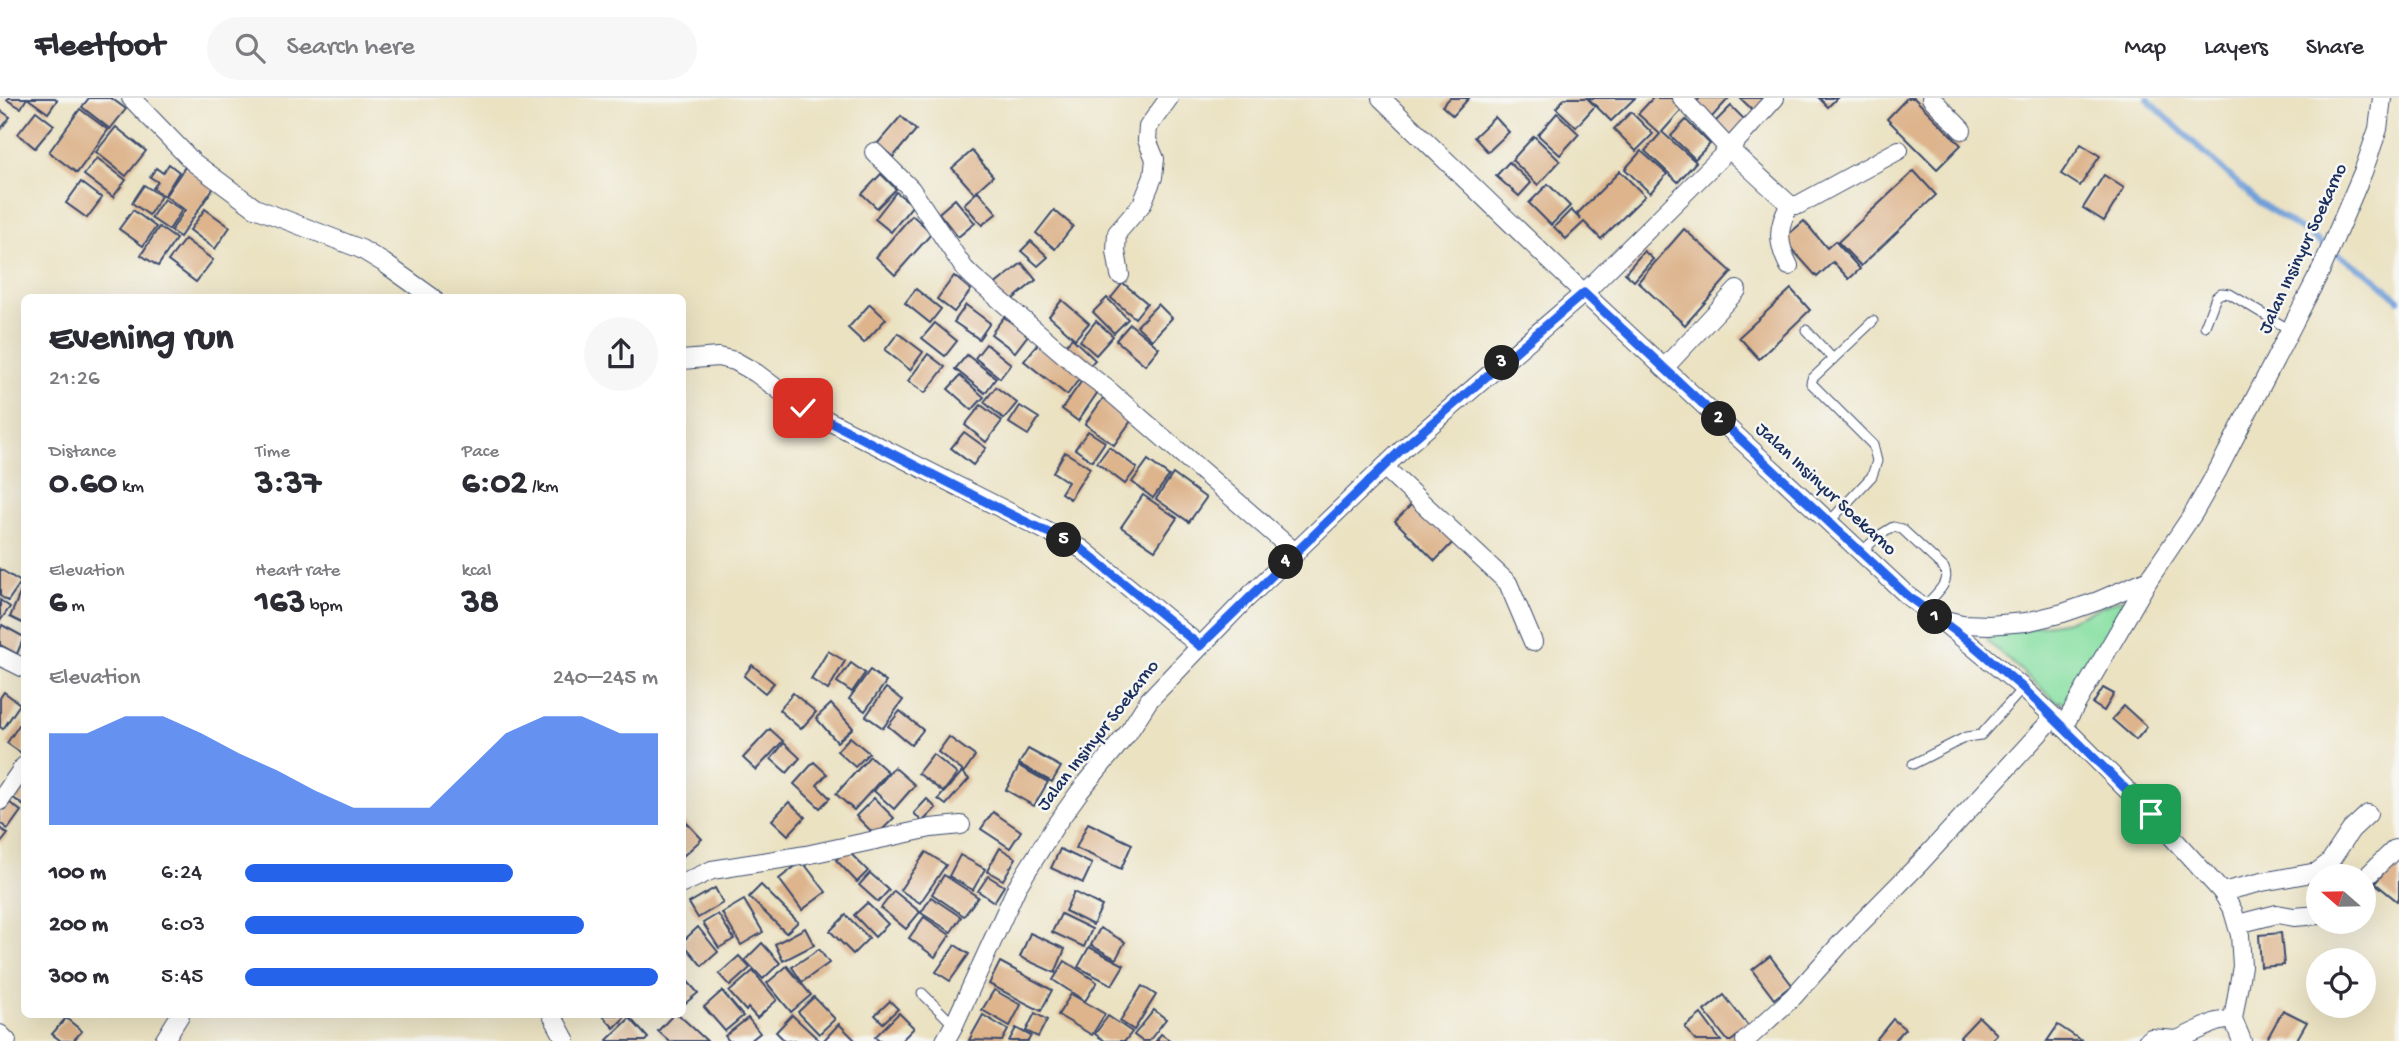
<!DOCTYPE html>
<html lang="en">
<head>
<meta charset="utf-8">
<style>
  body { margin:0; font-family:"Gochi Hand",sans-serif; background:#f7f7f7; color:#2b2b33; height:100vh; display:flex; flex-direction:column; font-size:26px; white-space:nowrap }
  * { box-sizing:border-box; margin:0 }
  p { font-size:23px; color:#7c7c81 }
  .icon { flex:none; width:38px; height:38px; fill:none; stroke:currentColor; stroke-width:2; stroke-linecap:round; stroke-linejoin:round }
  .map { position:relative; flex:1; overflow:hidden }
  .details { position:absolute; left:21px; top:196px; width:665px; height:724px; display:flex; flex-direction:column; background:#fff; border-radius:10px; box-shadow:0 7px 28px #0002 }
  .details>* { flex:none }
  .needle { width:46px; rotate:290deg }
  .tools { position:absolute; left:2306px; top:766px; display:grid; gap:14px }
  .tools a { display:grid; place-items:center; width:70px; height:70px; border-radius:50%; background:#fff; box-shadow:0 7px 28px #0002; font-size:35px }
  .pin { position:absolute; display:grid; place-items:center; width:60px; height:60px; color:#fff; margin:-30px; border-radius:14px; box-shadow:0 4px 10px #0006 }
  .km { position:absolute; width:35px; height:35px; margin:-18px; border-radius:50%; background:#222; color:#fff; font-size:19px; line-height:35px; text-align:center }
  .round { display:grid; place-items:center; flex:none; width:74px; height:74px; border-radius:37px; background:#f7f7f7 }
  .head { display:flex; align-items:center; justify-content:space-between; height:119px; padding:0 28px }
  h1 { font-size:38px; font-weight:700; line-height:52px }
  .metrics { display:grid; grid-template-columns:repeat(3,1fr); gap:10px; height:119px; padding:7px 28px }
  .metrics div { display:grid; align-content:center }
  .metrics b { font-size:35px; font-weight:700 }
  .metrics small { font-size:19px; font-weight:400 }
  .metrics p { font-size:19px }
  .chart { height:196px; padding:14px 28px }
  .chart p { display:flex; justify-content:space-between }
  .chart svg { width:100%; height:126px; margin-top:7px; fill:#2563eb; opacity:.7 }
  ul { padding:0 28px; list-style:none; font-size:23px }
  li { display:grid; grid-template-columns:112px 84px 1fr; align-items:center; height:52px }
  li i { height:18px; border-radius:9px; background:#2563eb }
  header { display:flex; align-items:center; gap:42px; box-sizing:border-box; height:98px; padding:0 35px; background:#fff; border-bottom:2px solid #e1e1e2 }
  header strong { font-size:33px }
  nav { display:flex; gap:38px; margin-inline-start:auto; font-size:24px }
  .search { width:490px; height:63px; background:#f7f7f7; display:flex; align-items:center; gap:18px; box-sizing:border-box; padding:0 24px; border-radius:38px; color:#7c7c81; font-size:26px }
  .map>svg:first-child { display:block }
</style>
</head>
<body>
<header>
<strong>Fleetfoot</strong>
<div class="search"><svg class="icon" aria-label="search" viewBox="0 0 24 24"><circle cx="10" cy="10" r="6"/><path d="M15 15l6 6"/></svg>Search here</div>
<nav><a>Map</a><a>Layers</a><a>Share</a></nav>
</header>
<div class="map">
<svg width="2399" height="943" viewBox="0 0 2399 943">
  <rect width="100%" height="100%" fill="#f6f6f2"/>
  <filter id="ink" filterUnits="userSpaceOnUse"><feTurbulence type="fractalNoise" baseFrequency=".0143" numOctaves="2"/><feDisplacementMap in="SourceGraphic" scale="14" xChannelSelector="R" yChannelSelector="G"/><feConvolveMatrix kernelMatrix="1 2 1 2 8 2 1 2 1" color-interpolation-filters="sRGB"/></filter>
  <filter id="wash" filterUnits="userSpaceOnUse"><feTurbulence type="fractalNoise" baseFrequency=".00686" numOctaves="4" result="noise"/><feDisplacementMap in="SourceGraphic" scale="28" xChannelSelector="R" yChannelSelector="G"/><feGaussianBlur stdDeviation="1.57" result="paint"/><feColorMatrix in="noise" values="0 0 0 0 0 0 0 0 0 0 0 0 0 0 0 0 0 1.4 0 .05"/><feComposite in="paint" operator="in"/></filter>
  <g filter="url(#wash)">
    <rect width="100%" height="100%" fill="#ebe2c2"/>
    <polygon fill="#89e0a3" stroke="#528880" stroke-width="2" points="2121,501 2125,502 2126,507 2067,604 2056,603 1987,543 1990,537 2067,523"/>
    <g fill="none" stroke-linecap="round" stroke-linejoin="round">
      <polyline stroke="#6f9ed8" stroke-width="6" points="2148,0 2152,6 2257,103 2376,181 2399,202"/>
    </g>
    <g id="blocks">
      <g fill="#ddb48c">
        <polygon points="8,0 55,0 57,2 48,15 27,0 21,10 7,2"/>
        <polygon points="89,0 111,0 126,11 110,31 82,9"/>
        <polygon points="1450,0 1469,0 1453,18 1442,8"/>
        <polygon points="1565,0 1587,0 1595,8 1576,29 1556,10"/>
        <polygon points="1588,0 1635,0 1611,23"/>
        <polygon points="1653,0 1676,0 1685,8 1662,34 1696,64 1678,84 1645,53 1660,36 1638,16"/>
        <polygon points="1700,0 1729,0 1711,20 1695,5"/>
        <polygon points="1740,0 1771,0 1756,15"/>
        <polygon points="1819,0 1837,0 1828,9"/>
        <polygon points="1907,0 1914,0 1961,47 1937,71 1887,21"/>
        <polygon points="1731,8 1747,24 1730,42 1713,26"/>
        <polygon points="80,11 108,32 77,75 49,54"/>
        <polygon points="0,12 10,19 0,32"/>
        <polygon points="36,13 54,27 35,50 18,36"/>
        <polygon points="1631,14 1653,36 1636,53 1614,31"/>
        <polygon points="1557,15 1579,36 1560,57 1538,37"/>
        <polygon points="901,18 916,32 893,59 877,46"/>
        <polygon points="1495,19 1509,34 1488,54 1474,39"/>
        <polygon points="1686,22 1710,46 1695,61 1671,38"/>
        <polygon points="116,29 146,53 126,78 96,54"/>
        <polygon points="1534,38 1560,63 1538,87 1512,62"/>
        <polygon points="2081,46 2100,58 2080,88 2061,76"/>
        <polygon points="972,53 993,78 974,95 952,70"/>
        <polygon points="1641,53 1667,76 1650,95 1625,71"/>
        <polygon points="97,60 126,82 113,99 84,77"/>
        <polygon points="1509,64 1531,85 1519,98 1496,78"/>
        <polygon points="169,66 179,74 164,98 153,90 158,84 150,79 156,70 163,75"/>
        <polygon points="185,69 214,89 180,139 171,133 185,112 165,98"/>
        <polygon points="1620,73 1645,98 1601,141 1584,124 1566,141 1554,129 1571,112 1581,122 1577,116"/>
        <polygon points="1914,73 1936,97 1861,168 1838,144"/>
        <polygon points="881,76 896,91 877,110 862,96"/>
        <polygon points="2104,77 2124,90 2104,123 2083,110"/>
        <polygon points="81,84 102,100 87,120 66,105"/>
        <polygon points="1548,86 1570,108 1551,127 1529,105"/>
        <polygon points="144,87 161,98 149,117 132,105"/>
        <polygon points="978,93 997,115 982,127 964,106"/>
        <polygon points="896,94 913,107 891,134 875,121"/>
        <polygon points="164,101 182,112 169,132 151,120"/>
        <polygon points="955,101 975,125 958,139 939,115"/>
        <polygon points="205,111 230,129 215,151 190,132"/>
        <polygon points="133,112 156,129 143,148 119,131"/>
        <polygon points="1054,112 1073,128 1055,151 1036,135"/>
        <polygon points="912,117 932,135 895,177 876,159"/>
        <polygon points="1804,123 1827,150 1835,143 1860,171 1849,181 1833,164 1817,179 1783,141"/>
        <polygon points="159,129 176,141 158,168 141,157"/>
        <polygon points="1684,131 1732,174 1685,227 1638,184"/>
        <polygon points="185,141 213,162 196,184 168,163"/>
        <polygon points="1031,143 1048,159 1038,168 1021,153"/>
        <polygon points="1644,153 1653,161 1634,183 1625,175"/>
        <polygon points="1022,165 1036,182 1007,206 993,188"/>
        <polygon points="954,178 971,192 954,214 937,201"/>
        <polygon points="1123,185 1147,205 1135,220 1111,200"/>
        <polygon points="916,191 941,211 930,225 905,205"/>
        <polygon points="1791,191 1810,212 1759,261 1739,239"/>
        <polygon points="1107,200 1128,221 1114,235 1093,214"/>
        <polygon points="1062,202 1089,225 1075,241 1049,218"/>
        <polygon points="870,206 886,221 864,245 848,230"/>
        <polygon points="1158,206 1172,220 1152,242 1137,228"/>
        <polygon points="966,207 990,225 979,241 954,224"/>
        <polygon points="1004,219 1028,237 1015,254 991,236"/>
        <polygon points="1096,223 1113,238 1096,257 1080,243"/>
        <polygon points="935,225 957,243 945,258 922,240"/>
        <polygon points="1130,226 1159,250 1145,267 1116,242"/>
        <polygon points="898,235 923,254 910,272 885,252"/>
        <polygon points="1072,240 1095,262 1085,273 1062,251"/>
        <polygon points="1041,242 1083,276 1067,297 1024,263"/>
        <polygon points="986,246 1011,266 1000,280 975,260"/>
        <polygon points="928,256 945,269 925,295 908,283"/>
        <polygon points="967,257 996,280 985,295 955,271"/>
        <polygon points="1086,277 1102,288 1078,323 1062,311"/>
        <polygon points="960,278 984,299 972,312 948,291"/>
        <polygon points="996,289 1017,305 1004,321 984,304"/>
        <polygon points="1104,299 1133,320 1114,347 1085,326"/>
        <polygon points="981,307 1002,323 986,344 965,327"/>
        <polygon points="1020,308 1039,320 1028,337 1009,325"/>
        <polygon points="1088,333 1105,344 1092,363 1075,351"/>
        <polygon points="964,334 986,350 973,367 951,350"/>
        <polygon points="1109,349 1137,370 1125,386 1097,365"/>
        <polygon points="1065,354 1090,370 1070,401 1061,395 1068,384 1053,374"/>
        <polygon points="1148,362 1169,378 1153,400 1132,384"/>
        <polygon points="1173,376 1206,400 1189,424 1156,401"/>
        <polygon points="1143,397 1177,420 1155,452 1121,429"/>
        <polygon points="1416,402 1456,441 1435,463 1395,423"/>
        <polygon points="0,471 21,484 8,503 0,498"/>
        <polygon points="24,486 24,526 10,519"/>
        <polygon points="0,502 10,509 0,523"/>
        <polygon points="2,527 24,539 17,556 0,547 0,532"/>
        <polygon points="828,553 845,563 828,592 811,581"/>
        <polygon points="851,565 865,575 852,594 837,584"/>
        <polygon points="752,567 774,585 765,595 744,578"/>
        <polygon points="870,572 886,584 865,613 849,601"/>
        <polygon points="886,590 903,602 883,630 866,618"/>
        <polygon points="2103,590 2114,596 2104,613 2093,606"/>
        <polygon points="4,594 20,606 3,631 0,629 0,600"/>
        <polygon points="793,595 816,614 801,631 779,612"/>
        <polygon points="831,606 853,630 837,644 816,620"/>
        <polygon points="2124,608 2147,629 2136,642 2112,621"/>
        <polygon points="900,613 923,632 911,647 888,628"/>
        <polygon points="21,624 24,627 24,657 7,645"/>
        <polygon points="770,631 783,643 756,672 743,660"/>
        <polygon points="850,639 869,655 855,669 837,653"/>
        <polygon points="949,639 975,658 964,674 938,654"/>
        <polygon points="784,645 800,660 787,675 771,661"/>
        <polygon points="1028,651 1061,669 1052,684 1019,666"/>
        <polygon points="933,656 957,676 943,694 918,675"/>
        <polygon points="870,658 888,674 854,712 836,696"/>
        <polygon points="814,664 827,676 817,687 830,700 820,710 794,686"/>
        <polygon points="1019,668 1048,684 1034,708 1006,692"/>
        <polygon points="894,669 915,687 894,711 874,693"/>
        <polygon points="962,674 969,681 946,707 938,701"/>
        <polygon points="24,675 24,708 7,695"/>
        <polygon points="3,700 21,713 8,731 0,725 0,705"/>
        <polygon points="874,700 894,720 876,738 856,718"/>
        <polygon points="927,701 936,710 922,724 914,715"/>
        <polygon points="789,704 805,719 788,737 772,722"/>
        <polygon points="993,714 1021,733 1010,750 981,731"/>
        <polygon points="682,720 702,741 682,759"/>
        <polygon points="1088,725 1132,746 1121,771 1076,750"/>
        <polygon points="0,730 8,736 0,746"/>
        <polygon points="1000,750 1016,760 1003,782 987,773"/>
        <polygon points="1060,751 1092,766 1083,785 1051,770"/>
        <polygon points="847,752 868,773 857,784 836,762"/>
        <polygon points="926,754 946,767 920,805 900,792"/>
        <polygon points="2399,756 2399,800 2397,803 2375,785"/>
        <polygon points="960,757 985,771 973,792 949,778"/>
        <polygon points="802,763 826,794 802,812 779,781"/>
        <polygon points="870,775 889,792 878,804 859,787"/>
        <polygon points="944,777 978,799 964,818 932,796"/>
        <polygon points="988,778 1004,788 994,804 978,793"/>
        <polygon points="761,787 798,824 786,835 749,799"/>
        <polygon points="715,790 723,805 698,820 689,805"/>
        <polygon points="894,793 920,814 906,831 881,810"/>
        <polygon points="1074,794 1102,808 1093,827 1065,813"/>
        <polygon points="931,799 961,819 951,834 921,815"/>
        <polygon points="744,802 763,834 741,847 722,815"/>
        <polygon points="867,805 888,826 875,839 854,817"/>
        <polygon points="718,816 734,841 719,850 703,825"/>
        <polygon points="1061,816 1092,831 1084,849 1052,834"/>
        <polygon points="846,817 869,840 853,856 830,833"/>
        <polygon points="924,819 950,837 935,859 909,840"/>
        <polygon points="698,829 718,854 702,868 682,844"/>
        <polygon points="805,830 814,847 783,863 775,846"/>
        <polygon points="1100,830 1125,844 1116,861 1091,847"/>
        <polygon points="1030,835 1065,851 1055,875 1020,859"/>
        <polygon points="2281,835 2284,867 2261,869 2259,837"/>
        <polygon points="762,845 780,865 763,881 745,862"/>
        <polygon points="955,847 969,856 950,883 936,874"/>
        <polygon points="1089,849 1124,867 1112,887 1078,869"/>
        <polygon points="819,851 829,865 802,884 792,869"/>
        <polygon points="739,858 750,870 730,888 719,876"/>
        <polygon points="1770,858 1792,887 1774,901 1752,872"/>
        <polygon points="1065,863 1097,884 1085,903 1053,882"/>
        <polygon points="1000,864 1052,892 1041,913 989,886"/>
        <polygon points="787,868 811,897 791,914 767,885"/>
        <polygon points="753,873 777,902 757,920 748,910 746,913 729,894"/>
        <polygon points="682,877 698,895 682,908"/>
        <polygon points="1142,888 1156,897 1134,932 1120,923"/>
        <polygon points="994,892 1021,907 1010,928 982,912"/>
        <polygon points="722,893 743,918 725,933 704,909"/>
        <polygon points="1071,896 1105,916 1092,937 1058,917"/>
        <polygon points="1724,897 1749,929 1731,943 1728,943 1704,913"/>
        <polygon points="814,899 835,921 819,936 798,914"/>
        <polygon points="890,903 898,911 883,925 875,917"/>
        <polygon points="1154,912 1166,921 1149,943 1142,943 1134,937"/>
        <polygon points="2283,912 2307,924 2296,943 2266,943"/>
        <polygon points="899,915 914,930 901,943 879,943 875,939"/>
        <polygon points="1035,915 1047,922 1038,939 1026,933"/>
        <polygon points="1701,916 1721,943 1696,943 1685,929"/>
        <polygon points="602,917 627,917 614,930"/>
        <polygon points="673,917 679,917 707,943 669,943 658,933"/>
        <polygon points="792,917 820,943 785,943 776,934"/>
        <polygon points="983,917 1008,932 1002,943 969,942"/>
        <polygon points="1108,918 1132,934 1125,943 1105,943 1095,936"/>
        <polygon points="1979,919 1997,936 1990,943 1964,943 1960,939"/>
        <polygon points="66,920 82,933 73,943 61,943 52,936"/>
        <polygon points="630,920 648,940 645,943 608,943 607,942"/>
        <polygon points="748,920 760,935 750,943 729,943 725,938"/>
        <polygon points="1893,921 1905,931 1894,943 1875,943"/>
        <polygon points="839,926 856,943 823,943"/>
        <polygon points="2058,927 2082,943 2047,943"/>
        <polygon points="1016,930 1031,938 1028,943 1009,943"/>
        <polygon points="1161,936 1171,943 1156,943"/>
      </g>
    </g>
  </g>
  <g filter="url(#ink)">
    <use href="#blocks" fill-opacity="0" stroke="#3a4a6d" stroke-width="2"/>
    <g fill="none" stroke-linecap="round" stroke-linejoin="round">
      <defs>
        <g id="service">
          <polyline points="2205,228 2216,199 2221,195 2230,196 2290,232"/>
          <polyline points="1806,232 1833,261 1812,281 1811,285 1873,347 1877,363 1872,378 1829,424"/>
          <polyline points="1833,261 1873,223"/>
          <path d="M1861,454L1880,437L1893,429L1902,431L1944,470C1952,486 1932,499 1923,510"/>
          <polyline points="1913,666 1966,639 1981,637 2023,590"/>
          <polyline points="922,895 954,927"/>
        </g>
        <g id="minor">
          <polyline points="131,0 193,64 255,110 361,151 384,165 433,200"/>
          <polyline points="1381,0 1569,181 1909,499 1937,520 1962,526 1989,527 2026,524 2063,515 2098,503 2149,481 2193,416 2218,372 2321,172 2363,74 2378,31 2382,0"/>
          <polyline points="1682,0 1729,51 1790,107 1798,107 1899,52"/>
          <polyline points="1931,0 1962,32"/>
          <polyline points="874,54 911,91 964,170 973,179 1082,272 1106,290 1296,455"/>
          <path d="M1789,168C1778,147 1776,129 1790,107"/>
          <polyline points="1120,177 1116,153 1117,135 1142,106 1153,79 1155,61 1147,42 1148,29 1169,0"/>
          <polyline points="682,262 718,259 735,263 756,275 803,310 1082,451 1200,548"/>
          <polyline points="1664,270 1737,192"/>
          <polyline points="1384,369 1508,485 1533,544"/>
          <polyline points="1943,524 2023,590 2054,619 2151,716 2222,794 2233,813 2240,837 2242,868 2233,921 2242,943"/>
          <polyline points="0,558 24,570"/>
          <polyline points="2063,629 2149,481"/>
          <polyline points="0,703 24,668"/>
          <polyline points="2364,781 2395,751"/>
          <polyline points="682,786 712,772 806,757 931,730 961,727"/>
          <polyline points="2222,794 2262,784 2317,774 2329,765 2351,732 2368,716"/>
          <polyline points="2238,826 2277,816 2294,819 2319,817"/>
          <polyline points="552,917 566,943"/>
          <polyline points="0,936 7,943"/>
          <polyline points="164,943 180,917"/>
          <polyline points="945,943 954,927 1017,789 1055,728 1080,693 1128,635 1149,602 1244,503 1404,350 1584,195 1729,51 1775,0"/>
          <polyline points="1745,943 1793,899 1842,844 1920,765 2054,619"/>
          <polyline points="2147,943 2151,940 2177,942 2216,924 2233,921"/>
        </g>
      </defs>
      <use href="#service" stroke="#3a4a6d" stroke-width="11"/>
      <use href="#minor" stroke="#3a4a6d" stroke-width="20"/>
      <use href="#service" stroke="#fff" stroke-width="9"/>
      <use href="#minor" stroke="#fff" stroke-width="18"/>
    </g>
  </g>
  <g fill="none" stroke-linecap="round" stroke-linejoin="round" filter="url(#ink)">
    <defs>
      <polyline id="route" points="803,310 1002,412 1082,451 1200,548 1404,349 1584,195 1909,499 1966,541 2023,590 2151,716"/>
    </defs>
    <use href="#route" stroke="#fff" stroke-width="14"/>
    <use href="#route" stroke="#2563eb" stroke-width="9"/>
  </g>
  <g text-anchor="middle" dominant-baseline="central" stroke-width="5" stroke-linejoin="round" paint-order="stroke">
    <g font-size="19" fill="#1b2f5e" stroke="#f6f6f2">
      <text transform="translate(2304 151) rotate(-65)">Jalan Insinyur Soekarno</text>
      <text transform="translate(1825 392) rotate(43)">Jalan Insinyur Soekarno</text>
      <text transform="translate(1099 638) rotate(-52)">Jalan Insinyur Soekarno</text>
    </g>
  </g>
</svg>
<div class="tools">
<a><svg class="needle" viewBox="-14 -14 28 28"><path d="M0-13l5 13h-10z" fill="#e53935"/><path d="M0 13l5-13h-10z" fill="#7c7c81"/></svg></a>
<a><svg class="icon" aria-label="locate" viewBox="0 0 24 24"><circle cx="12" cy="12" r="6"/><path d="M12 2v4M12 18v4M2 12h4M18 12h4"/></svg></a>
</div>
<div class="pin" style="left:2151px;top:716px;background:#1e9e55"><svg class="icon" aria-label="arrive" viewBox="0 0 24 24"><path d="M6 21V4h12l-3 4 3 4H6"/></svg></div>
<div class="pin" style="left:803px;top:310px;background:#d93025"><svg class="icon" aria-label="check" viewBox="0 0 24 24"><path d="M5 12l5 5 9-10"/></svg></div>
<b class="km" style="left:1935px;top:519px">1</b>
<b class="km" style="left:1719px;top:321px">2</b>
<b class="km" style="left:1502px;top:265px">3</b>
<b class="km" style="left:1286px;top:464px">4</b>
<b class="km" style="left:1064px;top:442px">5</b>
<section class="details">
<div class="head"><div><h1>Evening run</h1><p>21:26</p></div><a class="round"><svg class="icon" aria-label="share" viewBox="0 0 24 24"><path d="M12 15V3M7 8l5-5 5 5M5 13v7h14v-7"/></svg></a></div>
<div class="metrics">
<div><p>Distance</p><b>0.60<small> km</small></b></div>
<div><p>Time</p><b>3:37</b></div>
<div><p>Pace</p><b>6:02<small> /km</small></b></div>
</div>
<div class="metrics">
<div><p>Elevation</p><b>6<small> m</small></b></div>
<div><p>Heart rate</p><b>163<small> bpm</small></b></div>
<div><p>kcal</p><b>38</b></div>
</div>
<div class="chart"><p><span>Elevation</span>240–245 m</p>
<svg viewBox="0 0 160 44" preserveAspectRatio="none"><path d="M0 44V12L10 12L20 6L30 6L40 12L50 19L60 25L70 32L80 38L90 38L100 38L110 25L120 12L130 6L140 6L150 12L160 12V44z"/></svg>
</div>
<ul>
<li><b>100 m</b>6:24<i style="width:65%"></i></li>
<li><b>200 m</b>6:03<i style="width:82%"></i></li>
<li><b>300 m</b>5:45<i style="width:100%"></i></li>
</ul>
</section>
</div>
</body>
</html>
